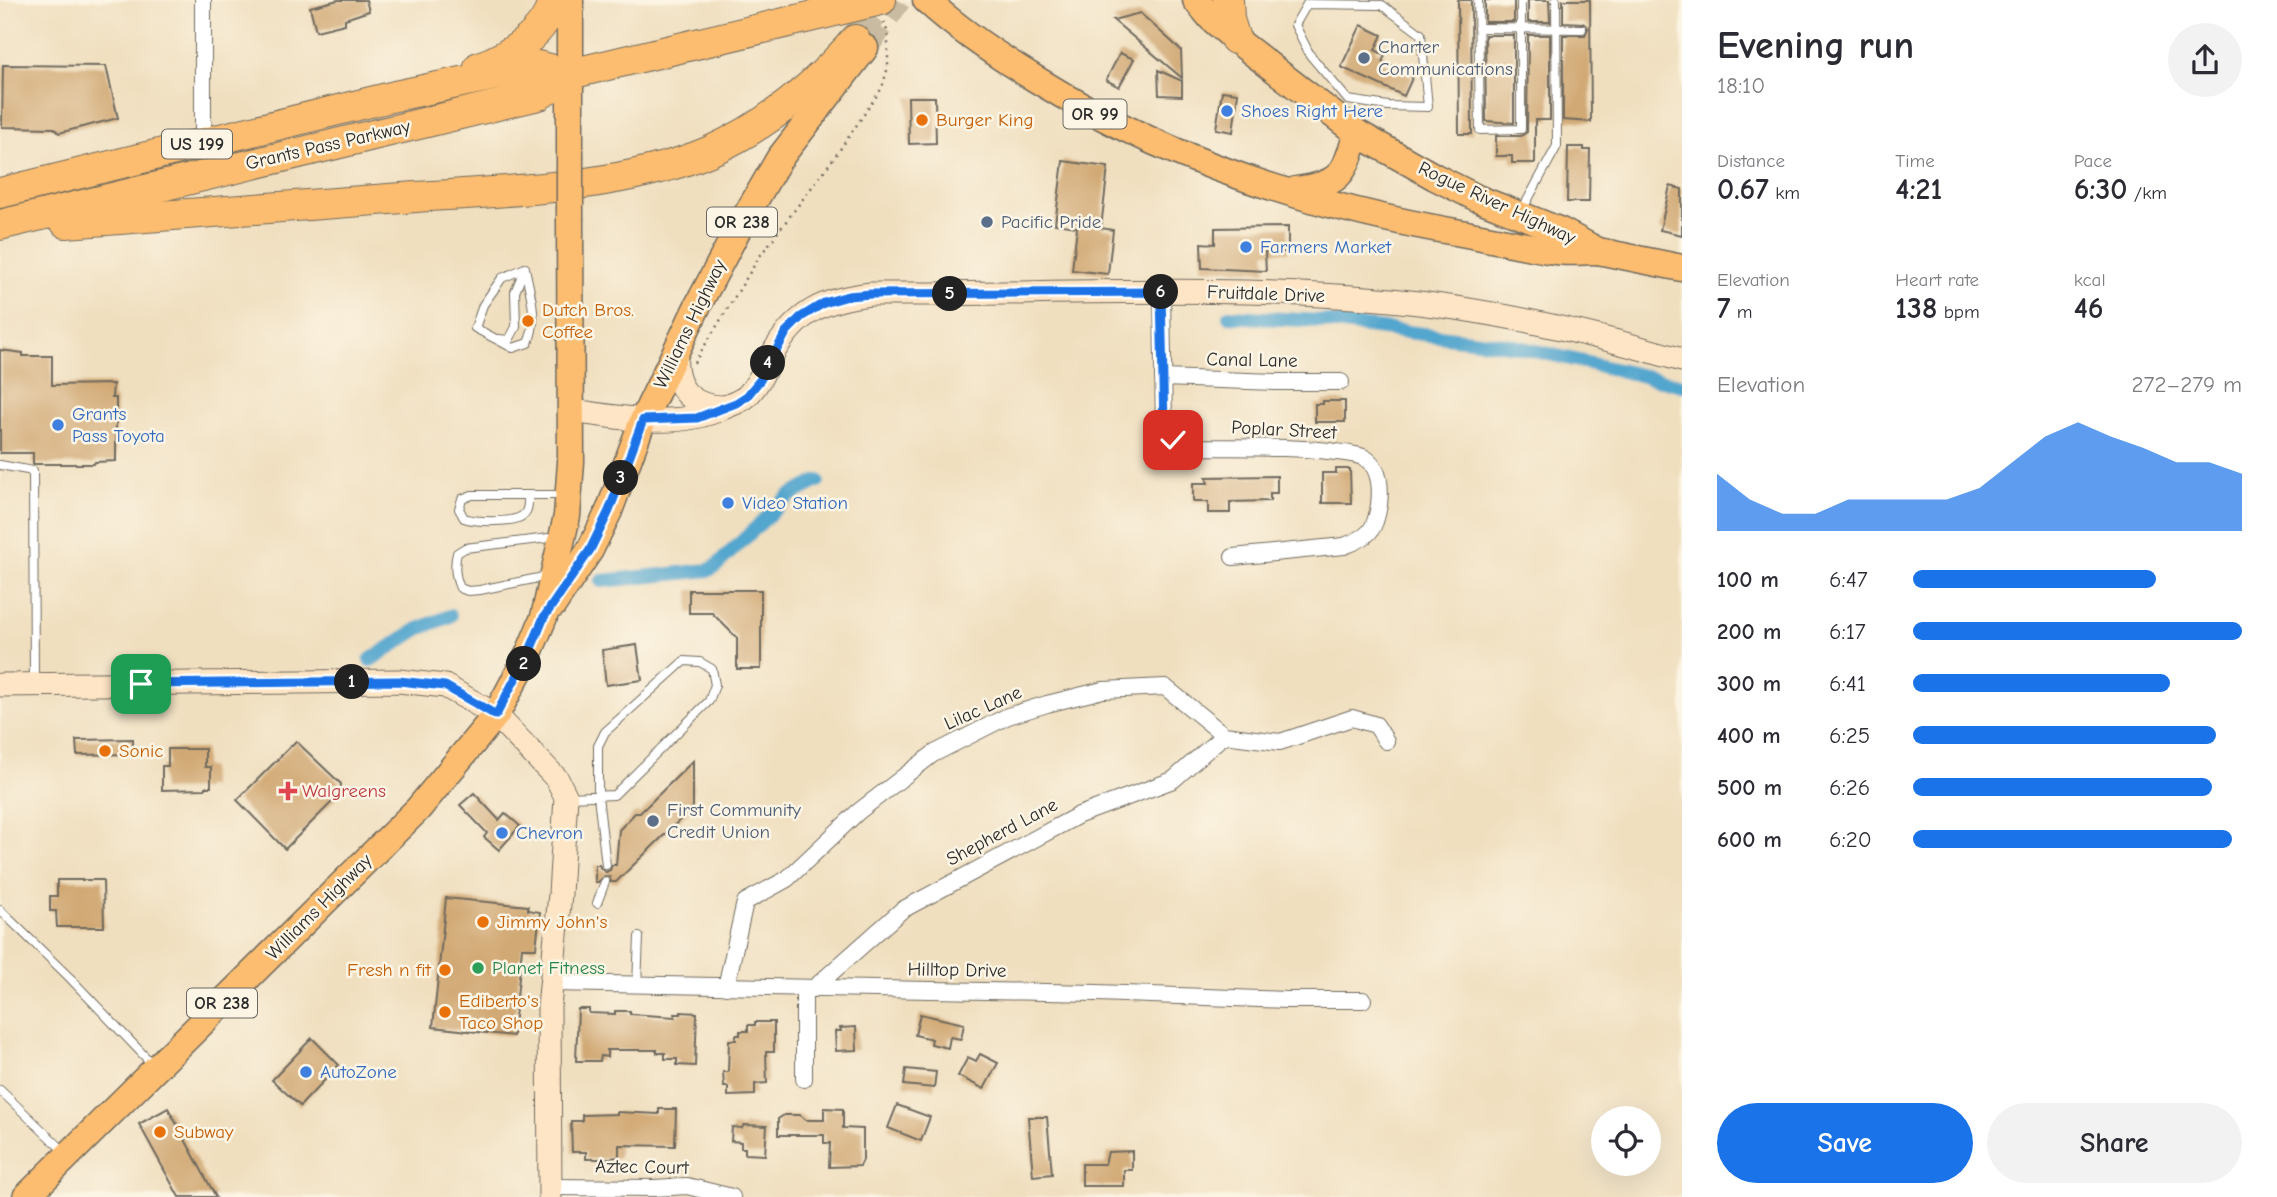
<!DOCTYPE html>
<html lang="en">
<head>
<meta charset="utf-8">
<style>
  body { margin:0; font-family:"Comic Neue",sans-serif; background:#f2f2f3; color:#2b2b33; height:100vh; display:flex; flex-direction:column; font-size:26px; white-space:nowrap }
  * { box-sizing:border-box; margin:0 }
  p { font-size:23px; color:#7c7c81 }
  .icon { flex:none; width:38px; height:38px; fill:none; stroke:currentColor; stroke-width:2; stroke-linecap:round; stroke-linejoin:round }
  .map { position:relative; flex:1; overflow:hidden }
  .panel { display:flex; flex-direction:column; background:#fff; width:595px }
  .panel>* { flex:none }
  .fabs { position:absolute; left:1591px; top:1106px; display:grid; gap:14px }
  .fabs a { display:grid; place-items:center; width:70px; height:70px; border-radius:50%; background:#fff; box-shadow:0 7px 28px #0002; font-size:35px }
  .pin { position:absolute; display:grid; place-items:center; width:60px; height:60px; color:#fff; margin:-30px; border-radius:14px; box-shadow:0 4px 10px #0006 }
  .km { position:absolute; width:35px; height:35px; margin:-18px; border-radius:50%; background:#222; color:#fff; font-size:19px; line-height:35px; text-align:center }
  .round { display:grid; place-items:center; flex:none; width:74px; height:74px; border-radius:37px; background:#f2f2f3 }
  .summary { display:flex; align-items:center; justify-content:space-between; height:119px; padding:0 35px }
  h1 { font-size:38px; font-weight:700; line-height:52px }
  .metrics { display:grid; grid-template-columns:repeat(3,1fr); gap:10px; height:119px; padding:7px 35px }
  .metrics div { display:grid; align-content:center }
  .metrics b { font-size:30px; font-weight:700 }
  .metrics small { font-size:19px; font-weight:400 }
  .metrics p { font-size:19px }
  .chart { height:196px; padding:14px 35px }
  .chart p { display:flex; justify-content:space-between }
  .chart svg { width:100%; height:126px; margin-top:7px; fill:#1a73e8; opacity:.7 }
  .button { display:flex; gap:14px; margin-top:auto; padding:14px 35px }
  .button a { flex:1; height:80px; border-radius:42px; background:#1a73e8; color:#fff; font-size:28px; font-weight:700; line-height:80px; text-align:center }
  .button a+a { background:#f2f2f3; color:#2b2b33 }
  ul { padding:0 35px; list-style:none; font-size:23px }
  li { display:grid; grid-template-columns:112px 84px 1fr; align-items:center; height:52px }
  li i { height:18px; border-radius:9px; background:#1a73e8 }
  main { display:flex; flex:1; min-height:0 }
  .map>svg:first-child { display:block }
</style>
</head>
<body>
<main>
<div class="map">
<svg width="1682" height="1197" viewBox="0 0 1682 1197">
  <rect width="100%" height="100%" fill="#fcf5e5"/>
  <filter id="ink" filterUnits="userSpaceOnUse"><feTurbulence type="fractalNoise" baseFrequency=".0143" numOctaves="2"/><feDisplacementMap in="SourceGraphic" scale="14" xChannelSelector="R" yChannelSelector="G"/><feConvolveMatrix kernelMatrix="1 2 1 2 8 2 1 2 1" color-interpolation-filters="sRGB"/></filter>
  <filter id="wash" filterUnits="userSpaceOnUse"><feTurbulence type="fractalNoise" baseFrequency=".00686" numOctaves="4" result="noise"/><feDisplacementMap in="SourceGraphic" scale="28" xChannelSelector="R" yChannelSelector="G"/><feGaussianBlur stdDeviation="1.57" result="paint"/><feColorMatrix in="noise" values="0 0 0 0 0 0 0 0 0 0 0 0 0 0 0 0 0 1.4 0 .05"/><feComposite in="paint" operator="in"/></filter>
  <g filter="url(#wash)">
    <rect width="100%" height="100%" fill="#f0dfbf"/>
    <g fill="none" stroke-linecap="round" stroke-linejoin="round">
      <g stroke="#52a6ce" stroke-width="14">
        <polyline points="1229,316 1320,321 1510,345 1682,385"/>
        <polyline points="602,581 709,570 716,566 789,496 818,481"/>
        <polyline points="370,660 418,629 450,616"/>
      </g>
    </g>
    <g id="blocks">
      <g fill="#d1a975">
        <polygon points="338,0 366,0 369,11 345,19 345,24 316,31 310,7"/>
        <polygon points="1458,0 1471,0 1472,134 1459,134"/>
        <rect x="1485" y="0" width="29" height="22"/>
        <polygon points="1528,0 1549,0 1550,22 1528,22"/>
        <polygon points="1563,0 1590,0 1591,122 1563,120 1563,35 1585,35 1588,28 1583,23 1563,22"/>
        <polygon points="1140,13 1181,50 1182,78 1113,20"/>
        <polygon points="1361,25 1382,35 1375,50 1385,55 1382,62 1413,76 1404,96 1341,67"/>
        <polygon points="1485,35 1514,35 1514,123 1486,121"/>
        <polygon points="1528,35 1550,35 1550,120 1535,120 1535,163 1512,163 1512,156 1496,156 1496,136 1521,136 1527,132"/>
        <polygon points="1120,53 1134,59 1119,87 1106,80"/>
        <polygon points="3,65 106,66 118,118 59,133 54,128 2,127"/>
        <polygon points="1158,70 1182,81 1182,96 1159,95"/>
        <polygon points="1222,91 1238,93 1233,132 1216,129"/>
        <polygon points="908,97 935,97 936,143 909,144"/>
        <polygon points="1568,147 1584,147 1584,150 1590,150 1589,202 1567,202"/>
        <polygon points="1063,161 1108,167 1101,228 1113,230 1108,274 1072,270 1077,227 1055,224"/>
        <polygon points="1670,186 1682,189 1682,235 1660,230"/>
        <polygon points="1288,227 1288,252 1265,252 1266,271 1202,268 1201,243 1215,244 1215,228"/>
        <polygon points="0,350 23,353 23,356 52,356 52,385 113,384 112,398 116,398 116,461 95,462 94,464 33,464 33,453 0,453"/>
        <polygon points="1323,401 1345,401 1345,422 1315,422 1315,404 1323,404"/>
        <polygon points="1336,469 1350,469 1351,503 1322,503 1322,473 1336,473"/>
        <polygon points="1277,476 1277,493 1270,493 1270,501 1230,502 1230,513 1208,513 1208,502 1193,502 1193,483 1208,483 1206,477"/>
        <polygon points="689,590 761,590 761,669 737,669 737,638 712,613 689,613"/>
        <polygon points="637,645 642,680 606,685 602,650"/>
        <polygon points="133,739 133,754 77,755 76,740"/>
        <polygon points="296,741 341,784 340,794 285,849 237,800"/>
        <polygon points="168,749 205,749 205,767 211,767 211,787 205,787 205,789 162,790 162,766 168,766"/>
        <polygon points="693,761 693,807 616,882 611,882 610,877 605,876 598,882 595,882 595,865 599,865 601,869 606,872 610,870 612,865 616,865 619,830 635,813 640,813"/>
        <polygon points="474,793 499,820 505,813 520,826 499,850 484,837 487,833 460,805"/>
        <polygon points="57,880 103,880 104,927 57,927 56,911 50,911 50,896 57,896"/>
        <polygon points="446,898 528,906 528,910 540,912 536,948 522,948 513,1036 433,1027"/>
        <polygon points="578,1009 589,1009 589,1013 615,1014 615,1011 630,1011 630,1014 675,1017 675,1014 681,1014 681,1012 697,1013 695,1066 677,1065 677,1059 665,1059 665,1053 657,1053 657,1050 607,1050 607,1057 601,1056 600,1061 576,1061"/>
        <polygon points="920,1014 964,1024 961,1039 950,1037 948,1048 931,1044 932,1039 915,1035"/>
        <polygon points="755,1022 774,1022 774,1052 766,1052 767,1083 755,1084 755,1095 728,1096 728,1087 724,1087 723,1072 728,1072 729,1040 736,1040 736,1035 740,1035 740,1031 748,1031 748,1025 755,1025"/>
        <polygon points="856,1027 857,1050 836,1051 835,1031 841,1031 840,1028"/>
        <polygon points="312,1038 339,1065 300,1106 272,1080"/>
        <polygon points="980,1054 998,1063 984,1089 958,1076 968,1057 976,1061"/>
        <polygon points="906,1069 936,1072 934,1088 904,1085"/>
        <polygon points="897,1105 930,1117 921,1141 888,1128"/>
        <polygon points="168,1108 216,1197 179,1197 139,1124"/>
        <polygon points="824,1108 843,1109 843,1128 863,1129 863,1160 860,1166 829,1167 830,1143 824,1143 824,1135 778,1135 778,1119 784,1115 800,1115 806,1120 824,1120"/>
        <polygon points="659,1109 676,1109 675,1146 619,1145 619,1157 601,1159 586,1159 586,1152 572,1152 571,1121 582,1121 582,1115 617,1114 617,1112 659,1114"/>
        <polygon points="1028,1117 1047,1117 1052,1174 1033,1176"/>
        <polygon points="744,1125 767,1126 765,1155 745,1154 745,1148 741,1148 741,1142 731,1141 732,1127 742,1128"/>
        <polygon points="1132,1151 1132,1170 1124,1170 1124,1186 1082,1186 1082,1164 1105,1164 1108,1152"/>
      </g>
    </g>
  </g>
  <g filter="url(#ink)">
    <use href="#blocks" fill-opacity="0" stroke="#706a5f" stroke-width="2"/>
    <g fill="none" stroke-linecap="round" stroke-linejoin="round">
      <polyline stroke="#c9bba1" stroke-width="26" stroke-dasharray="26 13" stroke-linecap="butt" points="865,48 898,0"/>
      <polyline stroke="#c9bba1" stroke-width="30" stroke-dasharray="30 15" stroke-linecap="butt" points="855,40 882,0"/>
      <defs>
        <g id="lane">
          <polyline points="1478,0 1480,130 1521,129 1521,0"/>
          <polygon points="1307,4 1382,5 1421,34 1428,107 1388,106 1348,100 1310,55 1295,25"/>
          <polyline points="1478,28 1582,29"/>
          <polyline points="1521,212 1557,146 1556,0"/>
          <path d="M525,268C530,294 539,318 528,343L513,348L475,328L483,305L502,278Z"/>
          <polyline points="499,339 509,340 516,327 515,292 525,268"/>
          <polyline points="0,465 33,471 34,683"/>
          <path d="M528,495C528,503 529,511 522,516C513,523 475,522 464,518L459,509L462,499L472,495H566"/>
          <path d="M548,576L480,590L468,591L460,588C455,577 454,565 457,553L465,548L557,537"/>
          <polyline points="569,797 614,795 709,701 715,685 712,669 700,662 684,661 605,732 598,746 598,796 606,865"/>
          <polyline points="597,903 605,882"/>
          <polyline points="0,910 69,977 154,1066"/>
          <polyline points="637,985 639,937"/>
          <polyline points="0,1090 66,1153"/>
        </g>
        <g id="street">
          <polyline points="203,0 203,143"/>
          <path d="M1162,292L1164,428C1169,440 1178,445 1191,447C1239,448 1289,446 1336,452C1345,453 1355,454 1363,457C1381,466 1381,488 1379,505C1375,531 1369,537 1344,546L1233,557"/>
          <polyline points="1163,378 1276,382 1341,382"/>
          <polyline points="551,983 1097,993 1286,1000 1363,1000"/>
          <polyline points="726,987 745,902 787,879 858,812 933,754 1008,716 1047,704 1103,690 1165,687 1224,735 1280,742 1352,718 1376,725 1386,741"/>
          <polyline points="813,989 902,910 1079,815 1173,780 1224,735"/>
          <polyline points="804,1079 804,989"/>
          <polyline points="550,1187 654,1188 687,1186 732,1197"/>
        </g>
        <g id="secondary">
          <path d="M676,351C673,386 688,407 725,407"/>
          <path d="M571,411C622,417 675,430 723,408C732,404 740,402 747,396C759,384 765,369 772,355C796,312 824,299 871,294C1044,295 1218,284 1391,300C1489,309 1588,332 1682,360"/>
          <polyline points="0,685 399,681 445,686 496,715 557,779 566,797 560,894 549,1007 550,1197"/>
        </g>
        <g id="primary">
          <polyline points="570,0 570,155"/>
          <path d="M926,0C959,30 996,55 1034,78C1164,159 1310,207 1461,233C1492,239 1524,246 1555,251C1569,253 1584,251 1598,251"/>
          <polyline points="1196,0 1211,18 1235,39 1357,133 1435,177 1477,198 1561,231 1598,251 1682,268"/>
          <path d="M1296,190C1341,184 1344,175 1357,133"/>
          <polyline points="553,605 590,550 609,511 643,420 698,305 737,231 779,159 865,48"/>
          <polyline points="26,1197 418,809 496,715 529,653 544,617 567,516 571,462 570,220"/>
        </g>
        <g id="highway">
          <polyline points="1228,0 1229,19 1235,39"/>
          <path d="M479,67C508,57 547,33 553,0"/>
          <polyline points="0,193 395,96 538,66 570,74"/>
          <path d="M66,223C183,214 300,206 416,197C509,191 622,188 708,152C765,127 815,86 855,40"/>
          <polyline points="0,225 539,95 570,74 881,0"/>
        </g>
      </defs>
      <use href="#lane" stroke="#706a5f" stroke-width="10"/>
      <use href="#street" stroke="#706a5f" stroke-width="18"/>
      <use href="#secondary" stroke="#706a5f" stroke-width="25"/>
      <use href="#primary" stroke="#706a5f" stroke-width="29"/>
      <use href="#highway" stroke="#706a5f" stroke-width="32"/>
      <polyline stroke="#706a5f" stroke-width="2.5" stroke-dasharray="2 5" stroke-linecap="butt" points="694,363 760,256 839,151 882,88 888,67 888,34 884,21"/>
      <use href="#lane" stroke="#fff" stroke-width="8"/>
      <use href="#street" stroke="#fff" stroke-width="16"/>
      <use href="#secondary" stroke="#fee5c5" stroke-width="23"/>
      <use href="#primary" stroke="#fcbd6f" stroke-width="26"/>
      <use href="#highway" stroke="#fcbd6f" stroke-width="30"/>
      <defs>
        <polyline id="primary-bridge" points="570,155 570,220"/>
      </defs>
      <use href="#primary-bridge" stroke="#706a5f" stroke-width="29" stroke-linecap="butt"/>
      <use href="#primary-bridge" stroke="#fcbd6f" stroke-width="26"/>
    </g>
  </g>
  <g fill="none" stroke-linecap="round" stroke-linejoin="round" filter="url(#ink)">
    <defs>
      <polyline id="route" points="141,684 399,681 445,686 496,715 529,653 544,617 590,550 609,511 643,420 697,418 736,403 747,396 760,380 787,331 801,317 824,303 848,296 871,294 1161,292 1164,428 1173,440"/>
    </defs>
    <use href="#route" stroke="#fff" stroke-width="14"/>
    <use href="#route" stroke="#1a73e8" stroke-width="9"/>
  </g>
  <g fill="#5c6f8a" stroke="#fcf5e5" stroke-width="2.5">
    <circle cx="1364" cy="58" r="7"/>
    <circle cx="987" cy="222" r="7"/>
    <circle cx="653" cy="821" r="7"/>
  </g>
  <g fill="#3f7fe0" stroke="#fcf5e5" stroke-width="2.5">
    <circle cx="1227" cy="111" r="7"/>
    <circle cx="1246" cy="247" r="7"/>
    <circle cx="58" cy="425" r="7"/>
    <circle cx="728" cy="503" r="7"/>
    <circle cx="502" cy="833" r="7"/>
    <circle cx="306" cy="1072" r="7"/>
  </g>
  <g fill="#e8710a" stroke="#fcf5e5" stroke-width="2.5">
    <circle cx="922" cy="120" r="7"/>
    <circle cx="528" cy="321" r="7"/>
    <circle cx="105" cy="751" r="7"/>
    <circle cx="483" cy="922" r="7"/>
    <circle cx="445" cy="970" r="7"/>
    <circle cx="445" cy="1012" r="7"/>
    <circle cx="160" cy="1132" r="7"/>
  </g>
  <path fill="#e0444e" stroke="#fcf5e5" stroke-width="2.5" d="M284.5 780.5h7v7h7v7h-7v7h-7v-7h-7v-7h7z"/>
  <circle fill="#2e9e5b" stroke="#fcf5e5" stroke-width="2.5" cx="478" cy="968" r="7"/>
  <g text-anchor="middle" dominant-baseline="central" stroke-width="5" stroke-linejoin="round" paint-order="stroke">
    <g fill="#fcf5e5" stroke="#6a6863" stroke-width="2">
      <rect x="1063.5" y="99.5" width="63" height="29" rx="5"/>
      <rect x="162" y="129.5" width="70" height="29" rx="5"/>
      <rect x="707" y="207.5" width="70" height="29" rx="5"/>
      <rect x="187" y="988.5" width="70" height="29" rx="5"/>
    </g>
    <g font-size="18" font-weight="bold" fill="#2b2b2b">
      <text x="1095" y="114">OR 99</text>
      <text x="197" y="144">US 199</text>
      <text x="742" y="222">OR 238</text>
      <text x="222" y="1003">OR 238</text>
    </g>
    <g font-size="19" fill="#4e5e75" stroke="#fcf5e5" text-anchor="start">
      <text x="1378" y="47">Charter<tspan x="1378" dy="22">Communications</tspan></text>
      <text x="1001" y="222">Pacific Pride</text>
      <text x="667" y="810">First Community<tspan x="667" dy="22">Credit Union</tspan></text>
    </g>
    <g font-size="19" fill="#366cbe" stroke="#fcf5e5" text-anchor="start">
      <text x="1241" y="111">Shoes Right Here</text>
      <text x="1260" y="247">Farmers Market</text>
      <text x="72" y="414">Grants<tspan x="72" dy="22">Pass Toyota</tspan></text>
      <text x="742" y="503">Video Station</text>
      <text x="516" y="833">Chevron</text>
      <text x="320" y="1072">AutoZone</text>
    </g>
    <g font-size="19" fill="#c56008" stroke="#fcf5e5" text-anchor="start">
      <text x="936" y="120">Burger King</text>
      <text x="542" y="310">Dutch Bros.<tspan x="542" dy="22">Coffee</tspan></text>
      <text x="119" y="751">Sonic</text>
      <text x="497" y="922">Jimmy John's</text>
      <text x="431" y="970" text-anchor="end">Fresh n fit</text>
      <text x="459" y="1001">Ediberto's<tspan x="459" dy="22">Taco Shop</tspan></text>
      <text x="174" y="1132">Subway</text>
    </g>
    <g font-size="19" fill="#2b2b2b" stroke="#fcf5e5">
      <text transform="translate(328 145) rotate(-13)">Grants Pass Parkway</text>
      <text transform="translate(1497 203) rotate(25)">Rogue River Highway</text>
      <text transform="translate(1266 294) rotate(2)">Fruitdale Drive</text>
      <text transform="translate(690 324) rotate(-64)">Williams Highway</text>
      <text transform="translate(1252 360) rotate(1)">Canal Lane</text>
      <text transform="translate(1284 430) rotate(3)">Poplar Street</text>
      <text transform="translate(983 708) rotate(-24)">Lilac Lane</text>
      <text transform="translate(1002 832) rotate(-28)">Shepherd Lane</text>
      <text transform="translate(319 907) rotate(-45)">Williams Highway</text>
      <text transform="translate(957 970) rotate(1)">Hilltop Drive</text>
      <text transform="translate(642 1167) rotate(1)">Aztec Court</text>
    </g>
    <g font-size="19" fill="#be3a42" stroke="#fcf5e5" text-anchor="start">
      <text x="302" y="791">Walgreens</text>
    </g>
    <g font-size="19" fill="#27864d" stroke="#fcf5e5" text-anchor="start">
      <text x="492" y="968">Planet Fitness</text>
    </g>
  </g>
</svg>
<div class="fabs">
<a><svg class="icon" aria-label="locate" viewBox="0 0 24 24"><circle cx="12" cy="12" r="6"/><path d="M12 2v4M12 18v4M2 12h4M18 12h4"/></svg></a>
</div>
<div class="pin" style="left:141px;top:684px;background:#1e9e55"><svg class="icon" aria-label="arrive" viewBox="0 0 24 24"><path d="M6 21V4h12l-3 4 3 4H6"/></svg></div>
<div class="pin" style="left:1173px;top:440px;background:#d93025"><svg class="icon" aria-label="check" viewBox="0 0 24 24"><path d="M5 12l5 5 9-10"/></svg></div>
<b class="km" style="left:352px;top:682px">1</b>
<b class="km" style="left:524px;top:664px">2</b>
<b class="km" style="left:621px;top:478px">3</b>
<b class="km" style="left:768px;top:363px">4</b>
<b class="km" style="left:950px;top:294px">5</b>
<b class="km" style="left:1161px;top:292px">6</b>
</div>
<section class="panel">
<div class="summary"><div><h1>Evening run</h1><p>18:10</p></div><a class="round"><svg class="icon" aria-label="share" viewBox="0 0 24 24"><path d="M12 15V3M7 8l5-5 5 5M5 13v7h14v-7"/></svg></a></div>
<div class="metrics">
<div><p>Distance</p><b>0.67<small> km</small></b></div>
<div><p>Time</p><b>4:21</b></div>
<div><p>Pace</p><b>6:30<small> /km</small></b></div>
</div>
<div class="metrics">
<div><p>Elevation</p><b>7<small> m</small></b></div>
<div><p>Heart rate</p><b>138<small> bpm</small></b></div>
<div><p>kcal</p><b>46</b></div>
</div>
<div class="chart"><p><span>Elevation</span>272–279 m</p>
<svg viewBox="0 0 160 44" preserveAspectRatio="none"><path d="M0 44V24L10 33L20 38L30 38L40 33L50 33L60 33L70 33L80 29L90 20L100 11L110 6L120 11L130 15L140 20L150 20L160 24V44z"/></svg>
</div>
<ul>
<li><b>100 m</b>6:47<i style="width:74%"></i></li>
<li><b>200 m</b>6:17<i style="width:100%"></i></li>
<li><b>300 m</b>6:41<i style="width:78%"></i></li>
<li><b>400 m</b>6:25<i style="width:92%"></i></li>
<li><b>500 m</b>6:26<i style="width:91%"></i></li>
<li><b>600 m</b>6:20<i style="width:97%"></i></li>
</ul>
<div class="button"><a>Save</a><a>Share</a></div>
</section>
</main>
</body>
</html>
